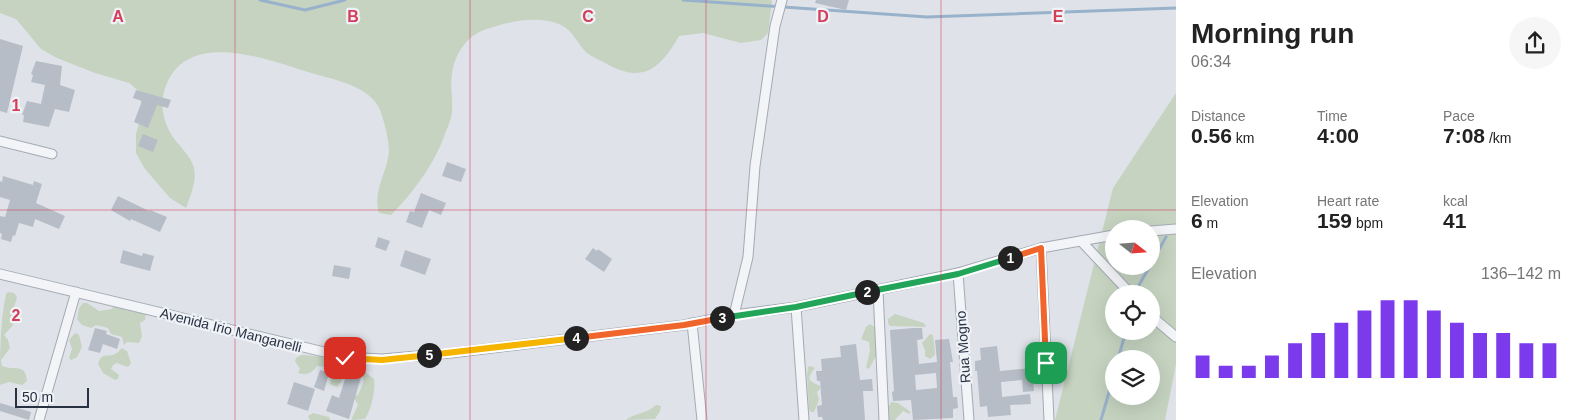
<!DOCTYPE html>
<html lang="en">
<head>
<meta charset="utf-8">
<style>
  body { margin:0; font-family:Helvetica,sans-serif; background:#f6f6f6; color:#222; height:100vh; display:flex; flex-direction:column; font-size:19px; white-space:nowrap }
  * { box-sizing:border-box; margin:0 }
  p { font-size:16px; color:#767676 }
  .icon { flex:none; width:28px; height:28px; fill:none; stroke:currentColor; stroke-width:2; stroke-linecap:round; stroke-linejoin:round }
  .map { position:relative; flex:1; overflow:hidden }
  .sheet { display:flex; flex-direction:column; background:#fff; width:400px }
  .sheet>* { flex:none }
  .needle { width:32px; rotate:107deg }
  .tools { position:absolute; left:1105px; top:220px; display:grid; gap:10px }
  .tools a { display:grid; place-items:center; width:55px; height:55px; border-radius:50%; background:#fff; box-shadow:0 5px 20px #0002; font-size:25px }
  .scale { position:absolute; left:15px; bottom:12px; width:74px; box-sizing:border-box; padding-left:5px; border:2px solid #273141; border-top:0; font-size:14px; line-height:18px; white-space:nowrap; color:#273141; -webkit-text-stroke:4px #eff2f7; paint-order:stroke }
  .pin { position:absolute; display:grid; place-items:center; width:42px; height:42px; color:#fff; margin:-21px; border-radius:10px; box-shadow:0 2px 8px #0006 }
  .km { position:absolute; width:25px; height:25px; margin:-12px; border-radius:50%; background:#222; color:#fff; font-size:14px; line-height:25px; text-align:center }
  .round { display:grid; place-items:center; flex:none; width:52px; height:52px; border-radius:26px; background:#f6f6f6 }
  .overview { display:flex; align-items:center; justify-content:space-between; height:85px; padding:0 15px }
  h1 { font-size:28px; font-weight:700; line-height:38px }
  .metrics { display:grid; grid-template-columns:repeat(3,1fr); gap:8px; height:85px; padding:5px 15px }
  .metrics div { display:grid; align-content:center }
  .metrics b { font-size:21px; font-weight:700 }
  .metrics small { font-size:14px; font-weight:400 }
  .metrics p { font-size:14px }
  .chart { height:140px; padding:10px 15px }
  .chart p { display:flex; justify-content:space-between }
  .chart svg { width:100%; height:90px; margin-top:5px; stroke:#7c3aed; stroke-width:6 }
  main { display:flex; flex:1; min-height:0 }
  .map>svg:first-child { display:block }
</style>
</head>
<body>
<main>
<div class="map">
<svg width="1176" height="420" viewBox="0 0 1176 420">
  <rect width="100%" height="100%" fill="#dfe3e9"/>
  <g fill="#c5d3c0" fill-rule="evenodd">
    <path d="M0,0H771L772,1L768,33L761,40L741,43L703,33L679,36C660,69 643,84 607,64C600,60 589,56 584,50C576,41 573,31 561,25C539,15 510,21 487,29C467,35 455,53 452,74C450,86 453,99 452,112C451,119 448,127 445,134C435,163 413,193 391,215L379,213C372,191 388,172 389,150C389,140 383,115 378,106C365,84 330,79 308,72C268,60 191,29 167,83C159,101 162,121 173,137C180,147 190,155 194,168C197,181 190,197 186,208L170,198L145,169L136,153V134L141,116V93L129,83L95,73L57,58L41,49L16,19L0,13Z"/>
    <path d="M1176,93V364L1165,420H1055L1113,188ZM1114,229H1151V266H1114ZM1114,294H1151V331H1114ZM1114,359H1151V396H1114Z"/>
    <path d="M8,292L14,293L17,297L13,311V325L4,335L8,340L10,348L1,360L2,366C15,371 26,363 27,381L22,385L9,382L0,385C0,355 0,322 6,294Z"/>
    <polygon points="83,303 87,303 99,311 112,309 115,303 126,310 136,312 138,310 146,312 145,320 140,323 142,336 139,343 127,342 124,345 122,337 111,334 108,328 96,325 91,328 82,325 77,319 79,308"/>
    <path d="M895,314C905,317 914,320 924,323L926,327L890,326L888,323V319Z"/>
    <polygon points="870,324 875,327 877,354 869,369 866,367 870,351 869,342 861,339 866,327"/>
    <polygon points="75,333 79,335 82,347 77,357 71,360 69,358 72,349 69,340"/>
    <polygon points="930,334 933,335 935,353 935,355 930,359 925,356 925,350 922,343"/>
    <path d="M122,348L127,351L131,363L128,367L117,363L113,365L111,369L119,375L118,379L115,380L103,373L98,364C102,351 107,358 115,354C118,353 119,350 122,348Z"/>
    <path d="M301,355C308,355 318,356 325,358C338,363 349,375 337,387L330,384L333,373L327,367L317,366C312,373 307,376 298,373L300,369L295,361L296,358Z"/>
    <path d="M810,366L815,368C805,380 810,381 820,386V389L817,392L819,400L814,412H811L809,409L807,375L808,367Z"/>
    <path d="M360,368L374,379C376,390 371,410 365,419L351,420L358,405L353,396L358,395L364,381L363,376L358,369Z"/>
    <polygon points="891,402 898,403 911,412 909,414 903,411 895,420 888,420 888,409"/>
    <path d="M656,405L661,406L660,411L655,419L626,420C636,412 645,415 656,405Z"/>
    <polygon points="313,413 329,417 330,420 310,420 308,416"/>
  </g>
  <g fill="none" stroke-linecap="round" stroke-linejoin="round">
    <g stroke="#99b2cb" stroke-width="3">
      <polyline points="260,0 305,10 345,0"/>
      <polyline points="683,0 927,17 1176,8"/>
      <polyline points="1151,264 1166,237"/>
      <polyline points="1139,285 1150,266"/>
      <polyline points="1118,359 1126,331"/>
      <polyline points="1101,420 1114,375"/>
    </g>
  </g>
  <g fill="#b6bdc6" fill-rule="evenodd">
    <polygon points="816,0 849,0 846,10 815,3"/>
    <polygon points="0,39 23,46 7,113 0,111"/>
    <polygon points="36,61 62,66 60,85 75,90 69,112 55,109 49,127 23,122 24,115 22,115 27,101 41,104 45,85 31,82 33,75 31,74"/>
    <polygon points="136,90 171,100 168,108 157,105 148,128 134,122 142,101 133,98"/>
    <polygon points="143,134 158,140 153,152 138,146"/>
    <polygon points="447,162 466,169 461,182 442,176"/>
    <polygon points="3,176 33,185 34,181 42,184 36,203 65,216 59,229 35,219 33,227 19,223 15,236 13,235 11,242 1,239 2,234 0,233 0,216 5,217 10,200 0,197 0,181 2,182"/>
    <polygon points="421,193 446,203 441,215 429,210 422,228 406,222 410,211 414,212"/>
    <polygon points="118,196 149,211 150,210 167,217 160,232 131,219 130,221 111,210"/>
    <polygon points="378,237 390,241 386,251 375,247"/>
    <polygon points="593,248 597,251 598,249 612,259 604,272 585,259"/>
    <polygon points="123,250 142,256 143,253 154,256 150,271 120,263"/>
    <polygon points="405,250 431,259 425,275 400,266"/>
    <polygon points="334,265 351,268 349,279 332,276"/>
    <polygon points="95,328 107,331 106,334 120,339 117,349 103,344 100,353 88,350"/>
    <path d="M913,328H922L923,339L917,340L919,364L937,362L935,340L949,339L953,362H950L953,397H957L958,408L953,409V418L913,420L911,400L893,401L892,392L894,391L890,330ZM936,373L937,388L916,390L915,375Z"/>
    <polygon points="856,344 860,380 872,379 873,391 863,391 865,420 823,420 822,417 818,417 817,406 822,405 820,381 817,381 816,371 822,371 821,359 841,357 840,346"/>
    <polygon points="997,346 1000,371 1032,368 1034,391 1023,392 1022,380 1001,382 1002,397 1030,394 1031,404 1010,405 1011,415 988,417 987,406 980,407 977,371 975,371 975,361 981,360 980,348"/>
    <polygon points="320,370 329,373 324,391 314,387"/>
    <polygon points="347,373 361,377 349,419 326,411 332,395 339,398"/>
    <polygon points="294,382 315,389 308,411 287,404"/>
    <polygon points="0,403 31,412 29,420 0,411"/>
  </g>
  <g fill="none" stroke-linecap="round" stroke-linejoin="round">
    <defs>
      <g id="street">
        <polyline points="0,141 52,154"/>
        <polyline points="1151,231 1176,229"/>
        <polyline points="1081,241 1131,294"/>
        <polyline points="1041,248 1049,420"/>
        <polyline points="958,273 969,420"/>
        <polyline points="0,274 345,357 382,359 451,353 684,325 734,315 796,307 958,273 1041,248 1114,235"/>
        <polyline points="878,290 884,420"/>
        <polyline points="796,307 804,420"/>
        <polyline points="734,315 748,257 755,166 775,26 782,0"/>
        <polyline points="1151,316 1176,337"/>
        <polyline points="692,323 702,420"/>
        <polyline points="39,420 76,292"/>
      </g>
    </defs>
    <use href="#street" stroke="#a4aab3" stroke-width="11"/>
    <use href="#street" stroke="#f2f4f7" stroke-width="9"/>
  </g>
  <g fill="none" stroke-linecap="round" stroke-linejoin="round">
    <defs>
      <polyline id="split-1" points="1010,258 1041,248 1046,363"/>
      <polyline id="split-2" points="867,292 958,274 1010,258"/>
      <polyline id="split-3" points="722,318 796,307 867,292"/>
      <polyline id="split-4" points="576,338 684,325 722,318"/>
      <polyline id="split-5" points="429,355 576,338"/>
      <polyline id="split-6" points="345,358 382,360 429,355"/>
    </defs>
    <use href="#split-1" stroke="#fff" stroke-width="10"/>
    <use href="#split-2" stroke="#fff" stroke-width="10"/>
    <use href="#split-3" stroke="#fff" stroke-width="10"/>
    <use href="#split-4" stroke="#fff" stroke-width="10"/>
    <use href="#split-5" stroke="#fff" stroke-width="10"/>
    <use href="#split-6" stroke="#fff" stroke-width="10"/>
    <use href="#split-1" stroke="#f0652b" stroke-width="6"/>
    <use href="#split-2" stroke="#22a559" stroke-width="6"/>
    <use href="#split-3" stroke="#22a559" stroke-width="6"/>
    <use href="#split-4" stroke="#f0652b" stroke-width="6"/>
    <use href="#split-5" stroke="#f5b400" stroke-width="6"/>
    <use href="#split-6" stroke="#f5b400" stroke-width="6"/>
  </g>
  <path fill="none" stroke="#d43e59" stroke-width="1" stroke-opacity="0.55" d="M235,0V420M470,0V420M706,0V420M941,0V420M0,210H1176"/>
  <g text-anchor="middle" dominant-baseline="central" stroke-width="4.5" stroke-linejoin="round" paint-order="stroke">
    <g font-size="14" fill="#273141" stroke="#eff2f7">
      <text transform="translate(231 330) rotate(14)">Avenida Irio Manganelli</text>
      <text transform="translate(963 347) rotate(-94)">Rua Mogno</text>
    </g>
  </g>
  <g font-size="16" text-anchor="middle" font-weight="bold" fill="#d43e59" stroke="#eff2f7" stroke-width="4.5" stroke-linejoin="round" paint-order="stroke">
    <text x="118" y="22">A</text>
    <text x="353" y="22">B</text>
    <text x="588" y="22">C</text>
    <text x="823" y="22">D</text>
    <text x="1058" y="22">E</text>
    <text x="16" y="111">1</text>
    <text x="16" y="321">2</text>
  </g>
</svg>
<div class="tools">
<a><svg class="needle" viewBox="-14 -14 28 28"><path d="M0-13l5 13h-10z" fill="#e53935"/><path d="M0 13l5-13h-10z" fill="#767676"/></svg></a>
<a><svg class="icon" aria-label="locate" viewBox="0 0 24 24"><circle cx="12" cy="12" r="6"/><path d="M12 2v4M12 18v4M2 12h4M18 12h4"/></svg></a>
<a><svg class="icon" aria-label="layers" viewBox="0 0 24 24"><path d="M12 4l9 5-9 5-9-5zM3 14l9 5 9-5"/></svg></a>
</div>
<div class="scale">50 m</div>
<div class="pin" style="left:1046px;top:363px;background:#1e9e55"><svg class="icon" aria-label="arrive" viewBox="0 0 24 24"><path d="M6 21V4h12l-3 4 3 4H6"/></svg></div>
<div class="pin" style="left:345px;top:358px;background:#d93025"><svg class="icon" aria-label="check" viewBox="0 0 24 24"><path d="M5 12l5 5 9-10"/></svg></div>
<b class="km" style="left:1010px;top:258px">1</b>
<b class="km" style="left:867px;top:292px">2</b>
<b class="km" style="left:722px;top:318px">3</b>
<b class="km" style="left:576px;top:338px">4</b>
<b class="km" style="left:429px;top:355px">5</b>
</div>
<section class="sheet">
<div class="overview"><div><h1>Morning run</h1><p>06:34</p></div><a class="round"><svg class="icon" aria-label="share" viewBox="0 0 24 24"><path d="M12 15V3M7 8l5-5 5 5M5 13v7h14v-7"/></svg></a></div>
<div class="metrics">
<div><p>Distance</p><b>0.56<small> km</small></b></div>
<div><p>Time</p><b>4:00</b></div>
<div><p>Pace</p><b>7:08<small> /km</small></b></div>
</div>
<div class="metrics">
<div><p>Elevation</p><b>6<small> m</small></b></div>
<div><p>Heart rate</p><b>159<small> bpm</small></b></div>
<div><p>kcal</p><b>41</b></div>
</div>
<div class="chart"><p><span>Elevation</span>136–142 m</p>
<svg viewBox="0 0 160 44" preserveAspectRatio="none"><path d="M5 44V33M15 44V38M25 44V38M35 44V33M45 44V27M55 44V22M65 44V17M75 44V11M85 44V6M95 44V6M105 44V11M115 44V17M125 44V22M135 44V22M145 44V27M155 44V27"/></svg>
</div>
</section>
</main>
</body>
</html>
